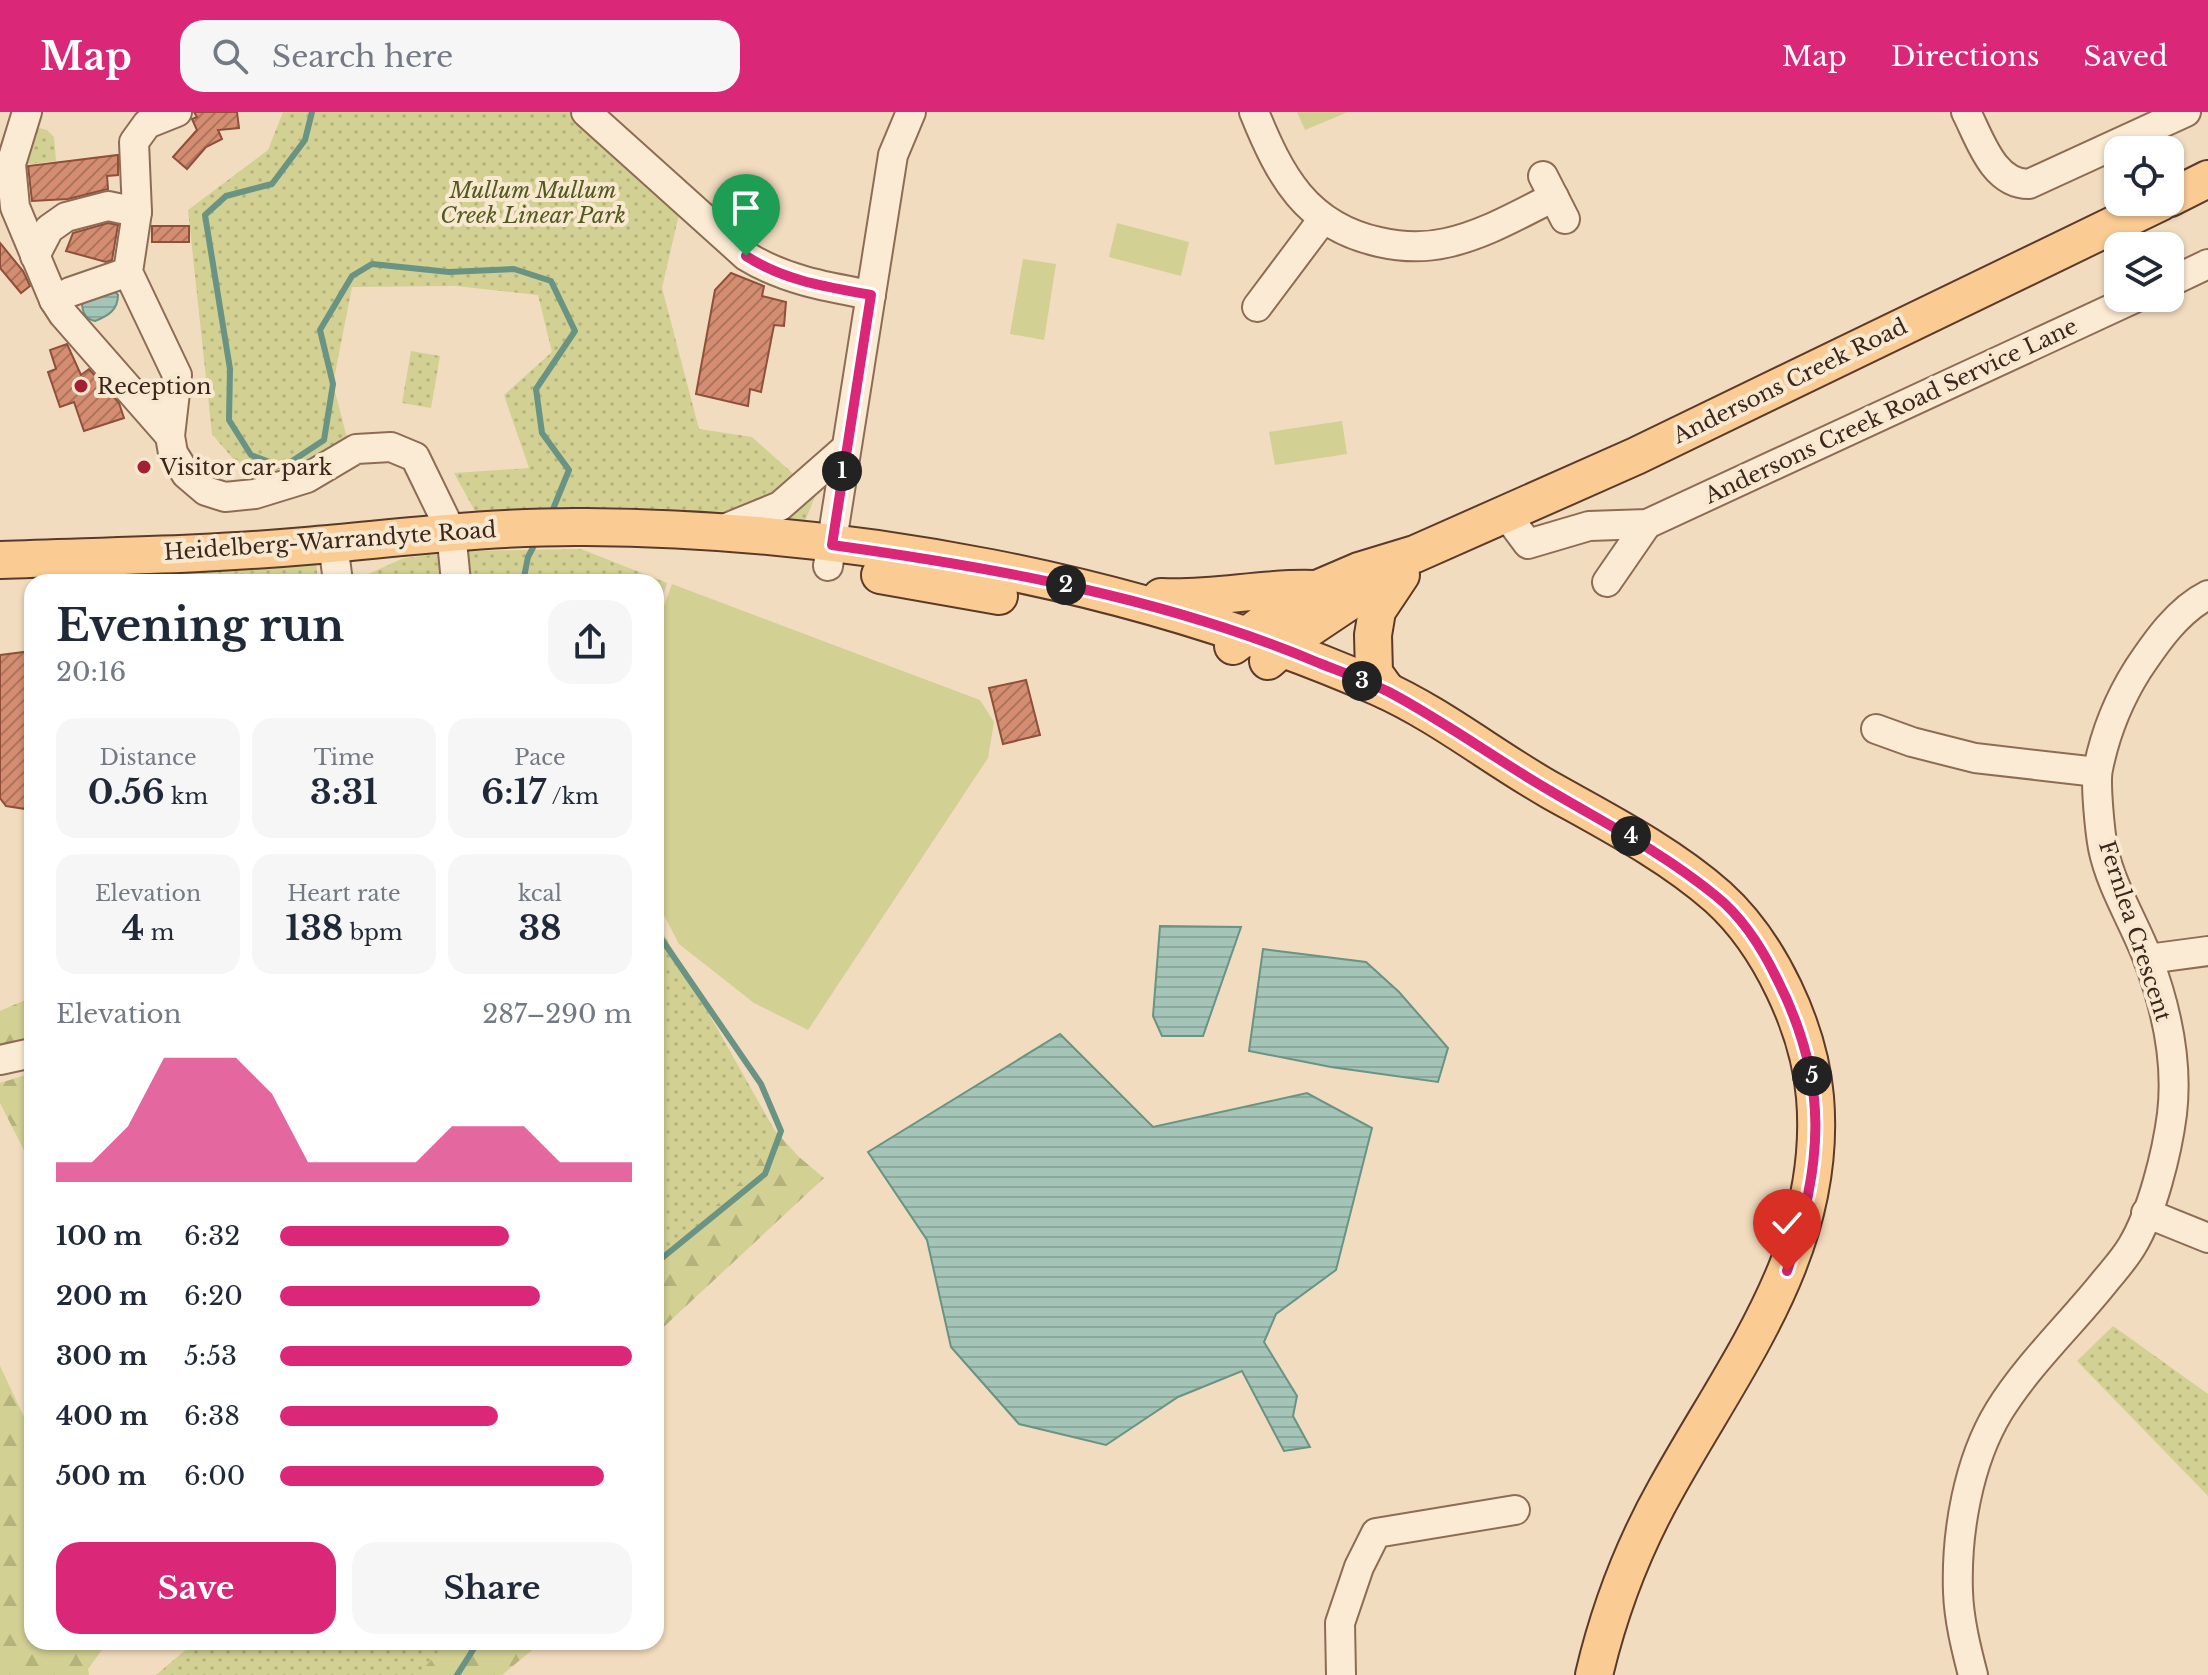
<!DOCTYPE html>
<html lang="en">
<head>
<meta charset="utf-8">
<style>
  body { margin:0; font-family:"Libre Baskerville",serif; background:#f6f6f7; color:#1f2937; height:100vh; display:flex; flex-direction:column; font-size:30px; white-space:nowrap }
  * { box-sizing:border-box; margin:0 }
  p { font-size:26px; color:#747a83 }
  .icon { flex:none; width:44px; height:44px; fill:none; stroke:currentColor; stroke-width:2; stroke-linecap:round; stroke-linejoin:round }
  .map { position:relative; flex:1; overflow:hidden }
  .side { position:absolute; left:24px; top:462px; width:640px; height:1076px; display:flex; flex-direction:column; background:#fff; border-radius:24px; box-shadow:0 2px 6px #0004 }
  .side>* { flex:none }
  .buttons { position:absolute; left:2104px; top:24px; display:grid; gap:16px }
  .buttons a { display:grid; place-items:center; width:80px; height:80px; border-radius:16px; background:#fff; box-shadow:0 2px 6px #0004; font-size:40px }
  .pin { position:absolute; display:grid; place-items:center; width:68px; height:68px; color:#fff; margin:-82px -34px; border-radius:50% 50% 50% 0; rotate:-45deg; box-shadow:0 0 8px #0007 }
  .pin .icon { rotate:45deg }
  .km { position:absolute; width:40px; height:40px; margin:-20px; border-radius:50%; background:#222; color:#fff; font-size:22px; line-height:40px; text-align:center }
  .round { display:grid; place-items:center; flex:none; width:84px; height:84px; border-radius:24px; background:#f6f6f7 }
  .head { display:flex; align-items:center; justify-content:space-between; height:136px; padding:0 32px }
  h1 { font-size:44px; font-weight:800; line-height:60px }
  .figures { display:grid; grid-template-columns:repeat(3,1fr); gap:12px; height:136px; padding:8px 32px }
  .figures div { display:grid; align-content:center; border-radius:20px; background:#f6f6f7; text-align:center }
  .figures b { font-size:34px; font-weight:800 }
  .figures small { font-size:22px; font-weight:400 }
  .figures p { font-size:22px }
  .chart { height:224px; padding:16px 32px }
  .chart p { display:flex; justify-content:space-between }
  .chart svg { width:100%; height:144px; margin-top:8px; fill:#db2777; opacity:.7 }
  .cta { display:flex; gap:16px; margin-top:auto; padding:16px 32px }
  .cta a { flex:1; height:92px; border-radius:24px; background:#db2777; color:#fff; font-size:32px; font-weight:800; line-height:92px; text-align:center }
  .cta a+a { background:#f6f6f7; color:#1f2937 }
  ul { padding:0 32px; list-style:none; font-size:26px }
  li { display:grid; grid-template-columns:128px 96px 1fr; align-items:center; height:60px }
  li i { height:20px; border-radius:10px; background:#db2777 }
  header { display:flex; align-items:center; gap:48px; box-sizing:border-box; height:112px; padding:0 40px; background:#db2777; color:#fff }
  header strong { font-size:38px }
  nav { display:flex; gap:44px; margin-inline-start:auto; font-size:28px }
  .search { width:560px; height:72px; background:#f6f6f7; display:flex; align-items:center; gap:20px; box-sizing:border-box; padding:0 28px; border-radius:24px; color:#747a83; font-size:30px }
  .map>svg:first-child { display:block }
</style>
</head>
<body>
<header>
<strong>Map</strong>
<div class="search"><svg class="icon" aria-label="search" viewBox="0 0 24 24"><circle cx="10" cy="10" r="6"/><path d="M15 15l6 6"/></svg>Search here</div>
<nav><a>Map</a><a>Directions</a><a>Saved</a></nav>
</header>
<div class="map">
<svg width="2208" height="1563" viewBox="0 0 2208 1563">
  <defs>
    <pattern id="forest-firs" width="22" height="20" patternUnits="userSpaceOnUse" patternTransform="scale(2)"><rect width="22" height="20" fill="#d2d092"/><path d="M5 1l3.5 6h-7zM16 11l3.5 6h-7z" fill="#b5b37d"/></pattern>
    <pattern id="park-dots" width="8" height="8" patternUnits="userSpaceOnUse" patternTransform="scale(2)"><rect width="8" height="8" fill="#d2d092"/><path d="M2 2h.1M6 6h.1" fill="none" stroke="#b5b37d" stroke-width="1.8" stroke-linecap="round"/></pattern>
    <pattern id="water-rules" width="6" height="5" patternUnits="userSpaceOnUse" patternTransform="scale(2)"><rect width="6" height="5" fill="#a3c4b6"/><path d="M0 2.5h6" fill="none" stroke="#8da89c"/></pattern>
    <pattern id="building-hatch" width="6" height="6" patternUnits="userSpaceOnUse" patternTransform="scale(2)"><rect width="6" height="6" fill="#d58d71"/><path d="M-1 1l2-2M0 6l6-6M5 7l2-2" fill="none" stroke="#ae735c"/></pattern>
  </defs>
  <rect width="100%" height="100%" fill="#f2dcbf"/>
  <g fill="url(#forest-firs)">
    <polygon points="32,885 32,931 0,938 0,899"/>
    <polygon points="656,888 799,1045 824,1066 656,1222"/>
    <polygon points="32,961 32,1054 0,991 0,971"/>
    <polygon points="0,1254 32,1322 32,1530 108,1530 88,1557 89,1563 0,1563"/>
    <polygon points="272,1530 542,1530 502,1563 289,1563"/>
  </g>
  <g fill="url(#park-dots)">
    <polygon points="283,0 570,0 679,102 662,176 699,317 752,325 816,382 801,419 485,417 454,361 529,356 504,283 552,240 538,183 456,174 352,175 333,272 347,326 300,354 266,364 235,349 212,322 188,98 268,38"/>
    <polygon points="35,15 47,18 54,25 56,49 21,53"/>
    <polygon points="411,239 440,244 431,296 402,291"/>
    <polygon points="581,437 667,471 656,506 656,470 356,470 355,468 404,446 471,439"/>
    <polygon points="316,448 318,470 172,470 165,456"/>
    <polygon points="656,808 775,1019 755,1056 656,1151"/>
    <polygon points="2113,1214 2208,1282 2208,1384 2077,1249"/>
    <polygon points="195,1530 447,1530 418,1563 156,1563"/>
  </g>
  <g fill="#d2d092">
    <polygon points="1297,0 1348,0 1305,18"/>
    <polygon points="1117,111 1189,130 1181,164 1109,145"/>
    <polygon points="1023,147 1056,152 1044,228 1010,222"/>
    <polygon points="1342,309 1347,342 1275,353 1269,320"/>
    <polygon points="672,472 980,588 994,610 988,646 808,918 754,891 679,832 656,788 656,516"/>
  </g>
  <g fill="url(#water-rules)" stroke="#699383" stroke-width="2">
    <path d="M114,179L118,183C118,198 108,204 95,209C86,207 83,202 82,193L86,186Z"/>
    <polygon points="1160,814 1241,815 1203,924 1162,924 1153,904"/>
    <polygon points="1263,837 1366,850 1399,880 1448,936 1438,970 1331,955 1249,939"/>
    <polygon points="1060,922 1153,1015 1307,981 1372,1016 1336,1158 1276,1202 1264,1230 1297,1284 1293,1304 1310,1335 1284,1339 1242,1259 1178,1285 1106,1333 1019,1312 951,1235 927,1128 868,1040"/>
  </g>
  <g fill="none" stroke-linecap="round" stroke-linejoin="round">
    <g stroke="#699383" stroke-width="6">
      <polyline points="312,0 305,28 272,72 226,84 205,103 230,257 229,308 251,343 283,355 324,328 333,272 320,218 352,164 372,152 449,160 514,157 551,169 575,219 536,277 542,321 569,358 551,402"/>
      <polyline points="523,470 528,445 538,426"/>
      <polyline points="656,819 761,972 781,1019 765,1062 656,1151"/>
      <polyline points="457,1563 478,1530"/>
    </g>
  </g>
  <g fill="url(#building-hatch)" stroke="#8f4f39" stroke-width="2">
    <polygon points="194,0 237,0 239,16 218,18 222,27 206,35 187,57 173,45 197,18 192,7 197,5"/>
    <polygon points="118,43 118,63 107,64 108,77 68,87 32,89 28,54"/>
    <polygon points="108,111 118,113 112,148 106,150 66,139 73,121"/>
    <rect x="152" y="114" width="37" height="16"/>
    <polygon points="0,131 23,159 30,174 21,181 0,156"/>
    <polygon points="731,161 764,174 762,184 786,190 784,214 774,213 761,280 750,277 748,294 696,282 715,178"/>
    <polygon points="67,232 81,263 89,257 119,291 124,306 84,319 74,290 60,295 48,260 56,257 50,238"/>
    <polygon points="32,539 32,698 6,694 0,686 0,543"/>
    <polygon points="1026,568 1040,623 1003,632 989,576"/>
  </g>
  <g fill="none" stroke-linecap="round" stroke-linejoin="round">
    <defs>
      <g id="minor">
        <polyline points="27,0 11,52 15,95 54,188 63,202 170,324"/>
        <polyline points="177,0 147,12 134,30 137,100 128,160 177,263 170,324 173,341 186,362 206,379 225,385 255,382 307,366 356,337 391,335 415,345 451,419 456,470"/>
        <path d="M586,0L746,144C785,168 827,175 871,183"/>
        <path d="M1254,0C1280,64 1306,114 1379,130C1401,135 1424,136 1446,131C1484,123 1519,102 1554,85"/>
        <path d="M1966,0C1980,27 1993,72 2029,72L2186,0"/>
        <polyline points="1543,64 1565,107"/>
        <polyline points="35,144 49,117 66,105 108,94 137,100"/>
        <polyline points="2170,170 2208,152"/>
        <polyline points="54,188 70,180 128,160"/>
        <polyline points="1257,195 1323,107"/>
        <polyline points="1505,401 1528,432 1589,414 1647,412 2135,186"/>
        <polyline points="719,419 780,394 845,337"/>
        <polyline points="333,431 338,470"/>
        <polyline points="828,454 893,43 911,0"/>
        <polyline points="1607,470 1647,412"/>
        <polyline points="1876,617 1912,630 1975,646 2097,660"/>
        <polyline points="2148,847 2208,839"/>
        <polyline points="0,948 32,941"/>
        <polyline points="2146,1101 2208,1126"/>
        <polyline points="1341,1563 1340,1511 1359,1455 1376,1421 1515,1398"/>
        <path d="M1973,1563C1966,1536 1959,1508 1958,1480C1956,1421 1968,1350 1999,1299C2028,1252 2072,1211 2106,1168C2115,1157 2125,1146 2132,1134C2152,1101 2167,1041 2172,1002C2178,951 2166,895 2148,847C2134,810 2111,775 2103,736C2100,720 2095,671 2098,657C2105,622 2119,587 2138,557C2156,530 2178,498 2208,483"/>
      </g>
      <g id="major">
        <polyline points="2170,86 2208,67"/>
        <path d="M0,448C102,444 205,443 306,434C400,426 492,414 586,415C850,417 1136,469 1378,575C1439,602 1492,645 1550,678C1607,710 1668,741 1718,785C1770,832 1809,916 1815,985C1828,1138 1735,1252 1666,1377C1634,1434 1609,1499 1594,1563"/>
        <polyline points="880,463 999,484"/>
        <path d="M1161,485C1212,488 1262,475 1313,477"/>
        <polyline points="1233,534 1277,501 1317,477 1359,459 1415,442 1636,344 2161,90"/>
        <polyline points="1268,549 1292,528 1389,463"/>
        <polyline points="1387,579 1374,561 1373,523 1377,499 1401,463"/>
      </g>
    </defs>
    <use href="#minor" stroke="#8d6c55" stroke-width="32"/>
    <use href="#major" stroke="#5b3a2a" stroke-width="40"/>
    <use href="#minor" stroke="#fcebd4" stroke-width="28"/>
    <use href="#major" stroke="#facc93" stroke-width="36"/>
  </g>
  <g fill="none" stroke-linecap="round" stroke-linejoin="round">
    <defs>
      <path id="route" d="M746,144C785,169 827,175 871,183L832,433C997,456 1165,486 1319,551C1342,560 1367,569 1389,580C1436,605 1479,635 1524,663C1590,704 1655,734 1716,784C1742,805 1763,838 1777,867C1830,971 1823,1051 1787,1159"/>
    </defs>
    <use href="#route" stroke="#fff" stroke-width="16"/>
    <use href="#route" stroke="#db2777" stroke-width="10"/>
  </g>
  <g fill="#a31f32" stroke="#f9e8d0" stroke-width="3">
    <circle cx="81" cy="274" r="8"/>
    <circle cx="144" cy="355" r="8"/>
  </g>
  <g text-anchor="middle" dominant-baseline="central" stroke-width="8" stroke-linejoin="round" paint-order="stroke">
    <g font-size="22" font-style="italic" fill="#535a20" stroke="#f9e8d0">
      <text x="533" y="78">Mullum Mullum<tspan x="533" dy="25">Creek Linear Park</tspan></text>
    </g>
    <g font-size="22" fill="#3b271c" stroke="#f9e8d0">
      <text transform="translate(1790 269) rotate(-26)">Andersons Creek Road</text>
      <text transform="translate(1891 299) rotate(-25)">Andersons Creek Road Service Lane</text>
      <text transform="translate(330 429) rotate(-4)">Heidelberg-Warrandyte Road</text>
      <text transform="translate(2135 819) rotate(72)">Fernlea Crescent</text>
    </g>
    <g font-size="22" fill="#3b271c" stroke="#f9e8d0" text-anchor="start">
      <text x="97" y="274">Reception</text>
      <text x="160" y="355">Visitor car park</text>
    </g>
  </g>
</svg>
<div class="buttons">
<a><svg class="icon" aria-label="locate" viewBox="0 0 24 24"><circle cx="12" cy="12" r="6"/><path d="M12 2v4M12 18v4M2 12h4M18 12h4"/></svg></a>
<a><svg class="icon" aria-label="layers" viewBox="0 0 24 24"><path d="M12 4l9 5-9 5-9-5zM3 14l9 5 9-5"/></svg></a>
</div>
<div class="pin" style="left:746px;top:144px;background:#1e9e55"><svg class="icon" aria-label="arrive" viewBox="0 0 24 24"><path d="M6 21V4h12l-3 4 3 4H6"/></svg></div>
<div class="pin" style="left:1787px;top:1159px;background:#d93025"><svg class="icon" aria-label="check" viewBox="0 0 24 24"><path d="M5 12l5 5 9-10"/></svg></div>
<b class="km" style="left:842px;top:359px">1</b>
<b class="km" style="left:1066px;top:473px">2</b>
<b class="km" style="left:1362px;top:569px">3</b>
<b class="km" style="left:1631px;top:724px">4</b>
<b class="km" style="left:1812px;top:964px">5</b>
<section class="side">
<div class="head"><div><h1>Evening run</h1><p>20:16</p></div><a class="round"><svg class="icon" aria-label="share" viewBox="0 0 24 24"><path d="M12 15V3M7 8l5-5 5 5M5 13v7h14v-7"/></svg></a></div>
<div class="figures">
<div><p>Distance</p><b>0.56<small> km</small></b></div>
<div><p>Time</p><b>3:31</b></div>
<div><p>Pace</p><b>6:17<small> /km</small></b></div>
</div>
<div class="figures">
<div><p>Elevation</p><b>4<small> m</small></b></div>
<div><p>Heart rate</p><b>138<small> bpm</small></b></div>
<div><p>kcal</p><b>38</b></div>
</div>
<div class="chart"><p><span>Elevation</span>287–290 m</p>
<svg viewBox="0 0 160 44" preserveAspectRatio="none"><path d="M0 44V38L10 38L20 27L30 6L40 6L50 6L60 17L70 38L80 38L90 38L100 38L110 27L120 27L130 27L140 38L150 38L160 38V44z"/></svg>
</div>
<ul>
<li><b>100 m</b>6:32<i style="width:65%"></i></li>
<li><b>200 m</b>6:20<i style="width:74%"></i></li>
<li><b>300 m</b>5:53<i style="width:100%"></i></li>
<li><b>400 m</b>6:38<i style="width:62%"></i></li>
<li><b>500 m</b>6:00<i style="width:92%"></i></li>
</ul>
<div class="cta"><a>Save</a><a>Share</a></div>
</section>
</div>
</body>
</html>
